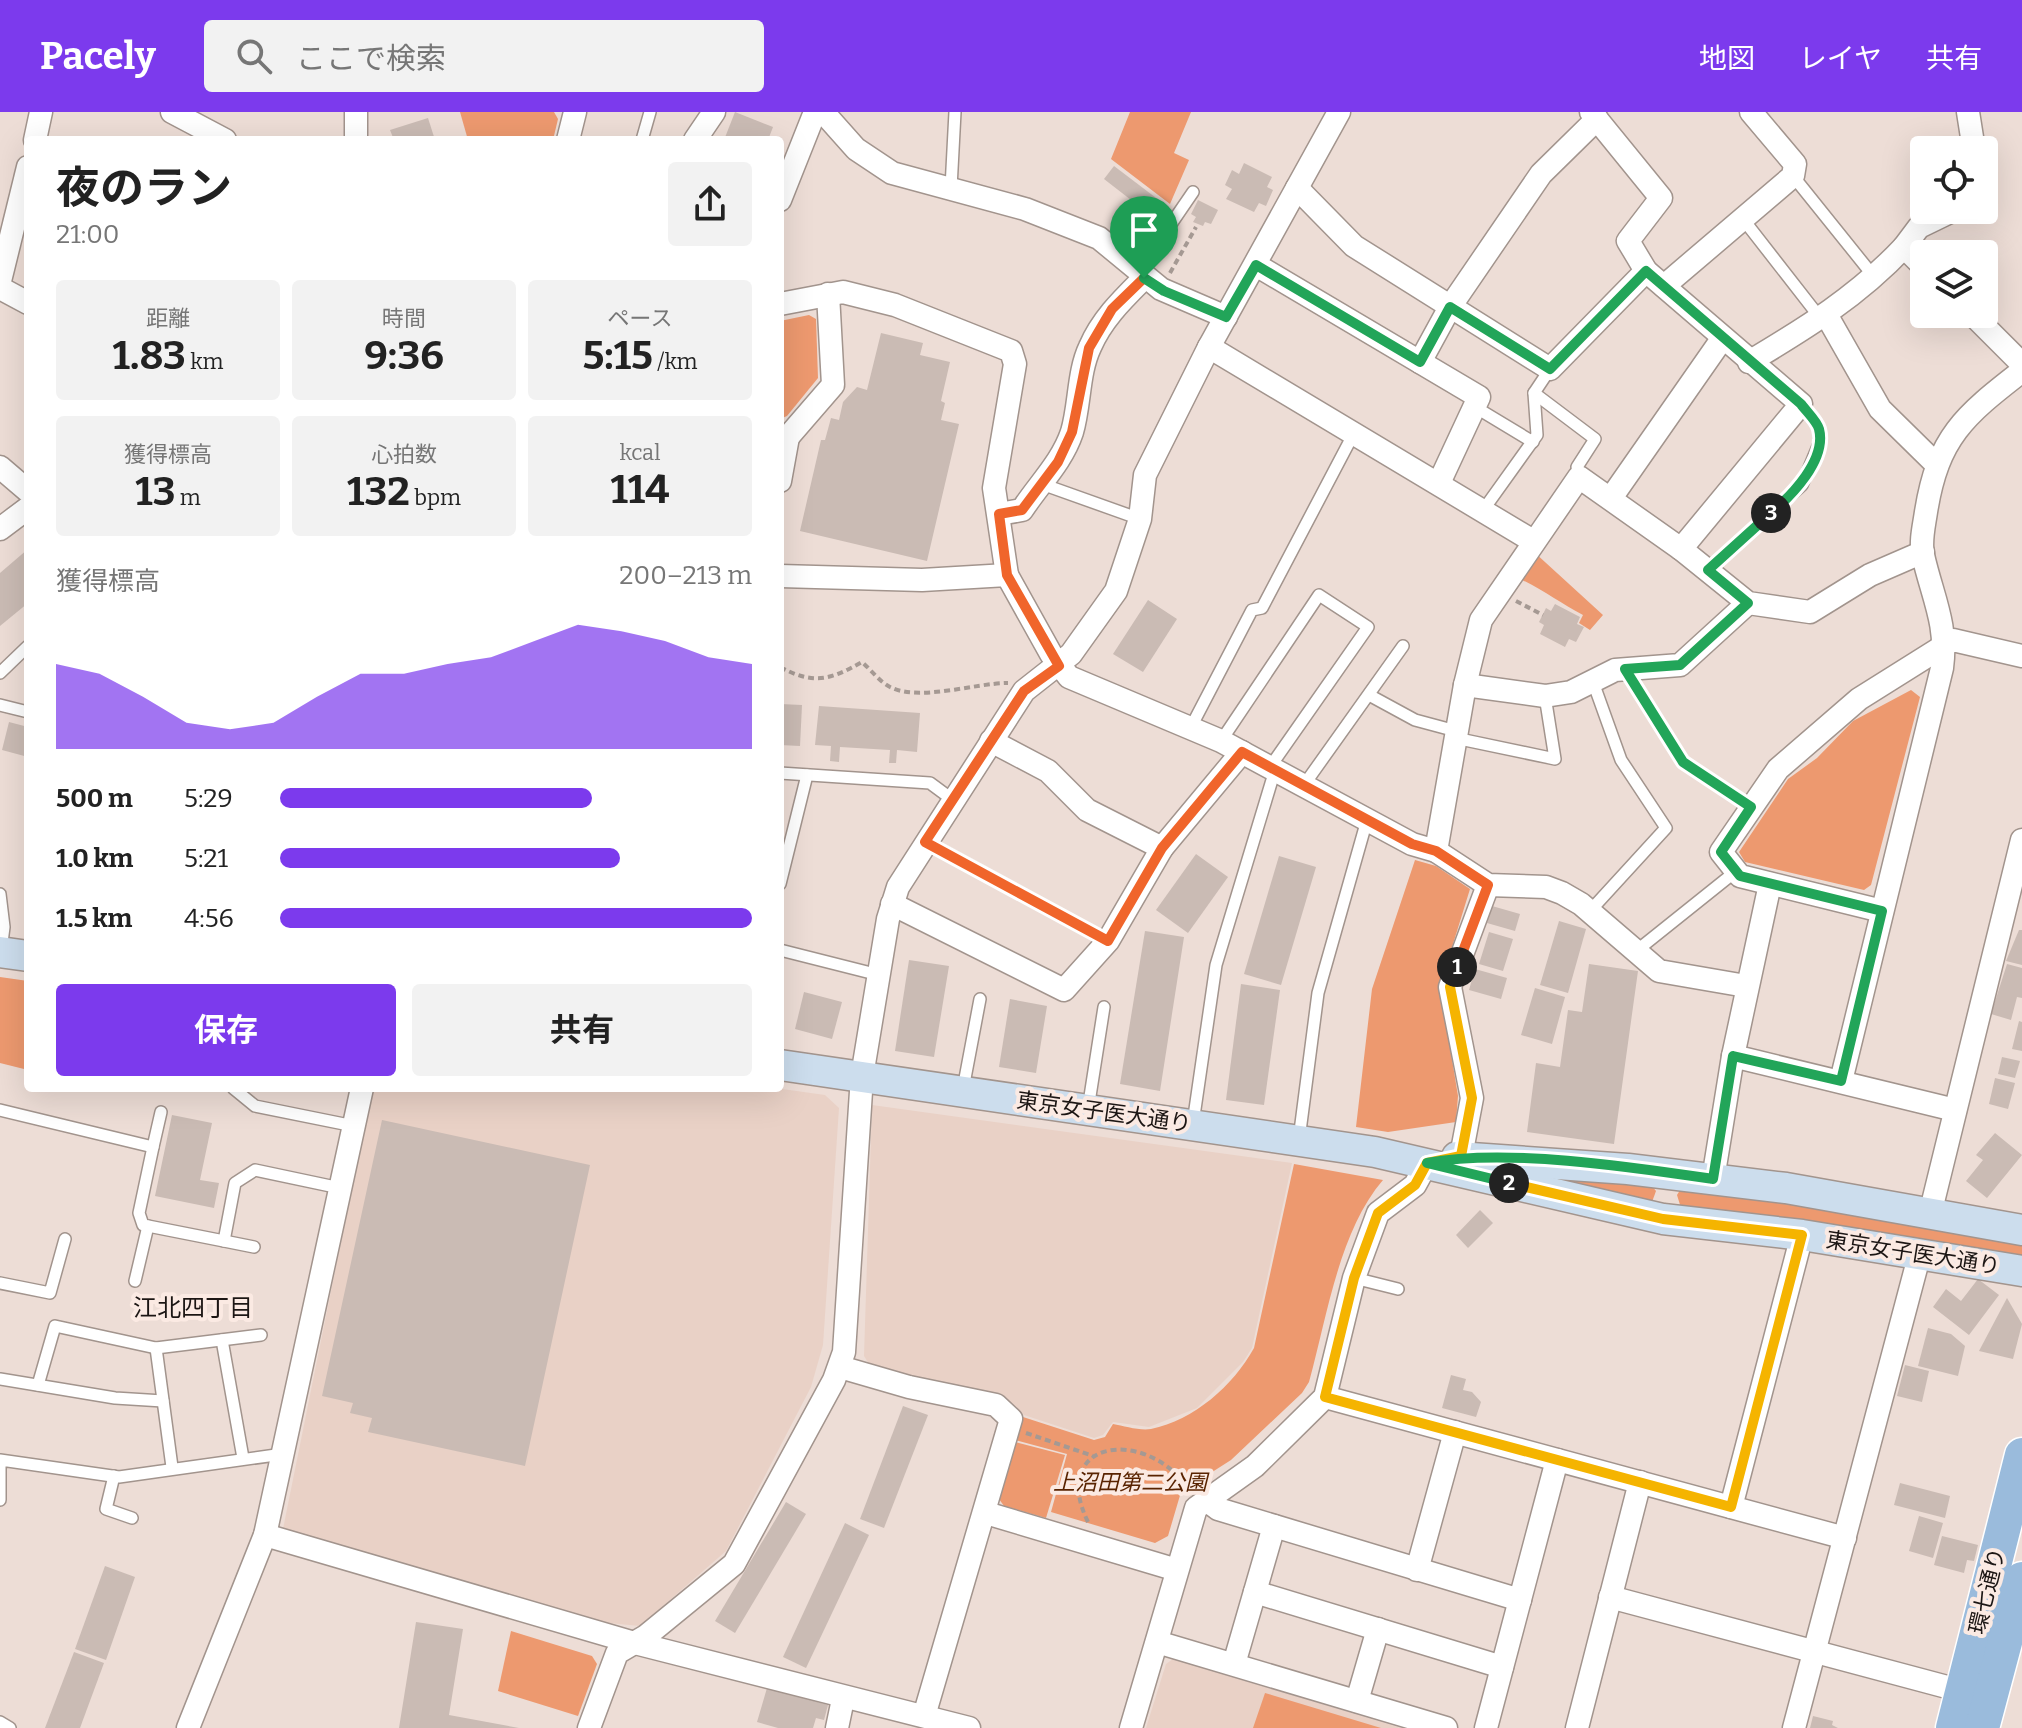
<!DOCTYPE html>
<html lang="ja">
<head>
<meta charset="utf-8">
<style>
  body { margin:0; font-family:Bitter,"Noto Sans JP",serif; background:#f2f2f2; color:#222; height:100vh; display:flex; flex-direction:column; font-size:30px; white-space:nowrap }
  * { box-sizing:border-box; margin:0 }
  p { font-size:26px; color:#767676 }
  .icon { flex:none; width:44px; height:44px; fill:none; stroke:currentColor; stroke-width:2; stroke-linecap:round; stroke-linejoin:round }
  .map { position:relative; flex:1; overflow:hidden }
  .details { position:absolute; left:24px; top:24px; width:760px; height:956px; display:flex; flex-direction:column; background:#fff; border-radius:8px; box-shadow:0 8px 32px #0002 }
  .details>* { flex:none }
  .tools { position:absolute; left:1910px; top:24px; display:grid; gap:16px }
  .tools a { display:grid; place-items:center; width:88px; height:88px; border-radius:8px; background:#fff; box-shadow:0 8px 32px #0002; font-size:40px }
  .pin { position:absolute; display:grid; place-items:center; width:68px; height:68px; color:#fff; margin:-82px -34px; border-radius:50% 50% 50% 0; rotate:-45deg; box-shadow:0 0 8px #0007 }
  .pin .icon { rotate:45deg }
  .km { position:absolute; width:40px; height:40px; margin:-20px; border-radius:50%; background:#222; color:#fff; font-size:22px; line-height:40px; text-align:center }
  .round { display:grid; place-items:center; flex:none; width:84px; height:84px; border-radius:8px; background:#f2f2f2 }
  .summary { display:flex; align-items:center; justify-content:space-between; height:136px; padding:0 32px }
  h1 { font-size:44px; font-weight:700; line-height:60px }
  .metrics { display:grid; grid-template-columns:repeat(3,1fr); gap:12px; height:136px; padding:8px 32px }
  .metrics div { display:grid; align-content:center; border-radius:8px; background:#f2f2f2; text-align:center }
  .metrics b { font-size:40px; font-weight:700 }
  .metrics small { font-size:22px; font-weight:400 }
  .metrics p { font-size:22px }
  .chart { height:224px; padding:16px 32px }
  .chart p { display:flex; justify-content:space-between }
  .chart svg { width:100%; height:144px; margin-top:8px; fill:#7c3aed; opacity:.7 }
  .primary-button { display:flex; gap:16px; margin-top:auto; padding:16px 32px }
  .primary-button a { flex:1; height:92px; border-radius:8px; background:#7c3aed; color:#fff; font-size:32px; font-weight:700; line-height:92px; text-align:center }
  .primary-button a+a { background:#f2f2f2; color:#222 }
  ul { padding:0 32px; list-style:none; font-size:26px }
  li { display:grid; grid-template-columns:128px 96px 1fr; align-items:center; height:60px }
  li i { height:20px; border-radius:10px; background:#7c3aed }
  header { display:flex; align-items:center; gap:48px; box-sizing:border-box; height:112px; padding:0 40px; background:#7c3aed; color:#fff }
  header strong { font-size:38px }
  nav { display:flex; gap:44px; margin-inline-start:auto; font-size:28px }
  .search { width:560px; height:72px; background:#f2f2f2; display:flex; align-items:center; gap:20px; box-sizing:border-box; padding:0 28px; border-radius:8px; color:#767676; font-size:30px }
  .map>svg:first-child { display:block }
</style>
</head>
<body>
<header>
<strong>Pacely</strong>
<div class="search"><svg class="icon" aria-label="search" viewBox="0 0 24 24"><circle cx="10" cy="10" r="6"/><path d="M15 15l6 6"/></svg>ここで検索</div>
<nav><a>地図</a><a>レイヤ</a><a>共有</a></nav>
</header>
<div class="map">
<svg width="2022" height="1616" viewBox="0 0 2022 1616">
  <rect width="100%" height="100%" fill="#edddd6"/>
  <g fill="#e9d1c6">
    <polygon points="372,976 775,976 825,983 839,996 823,1233 811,1275 726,1439 640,1514 598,1510 283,1417"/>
    <polygon points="872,993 1292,1051 1252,1236 1243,1250 1197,1296 1149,1315 1113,1310 1103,1323 1094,1326 1024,1303 1002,1284 924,1269 869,1252 864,1244"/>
    <polygon points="1173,1547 1401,1616 1146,1616 1166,1552"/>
  </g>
  <g fill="#ed996f">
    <polygon points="460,0 554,0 558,7 553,28 468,28"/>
    <polygon points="1130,0 1191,0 1174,41 1189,48 1170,92 1111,47"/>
    <polygon points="809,203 816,207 818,266 787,304 780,307 780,209"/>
    <path d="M1534,440L1603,503L1590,518L1579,511L1583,503C1560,491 1542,477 1518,466Z"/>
    <polygon points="1911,578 1920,585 1871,773 1864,778 1745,750 1739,740 1788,667 1817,646 1853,609"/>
    <polygon points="1415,748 1436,754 1470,777 1440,874 1458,984 1456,1010 1388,1020 1356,1015 1372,877"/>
    <polygon points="0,865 28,869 28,958 0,951"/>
    <path d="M1294,1052L1383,1068C1339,1119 1327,1205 1309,1270L1302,1281L1231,1348L1181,1380L1168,1424L1155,1431L1051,1400L1067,1342L1015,1328L1023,1305L1094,1328L1105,1325L1113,1312C1124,1314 1140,1319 1151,1317C1194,1308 1233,1274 1254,1236Z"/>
    <polygon points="1486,1057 1648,1069 1656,1079 1652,1090"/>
    <path d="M1682,1075C1796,1090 1908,1114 2022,1133V1148L1681,1096L1677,1083Z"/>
    <polygon points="1015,1330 1065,1343 1046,1406 1004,1394 999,1387"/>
    <polygon points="511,1519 592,1544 597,1552 578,1604 498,1579"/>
    <polygon points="1265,1581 1381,1616 1253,1616"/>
  </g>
  <g fill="#cabbb4">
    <polygon points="735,0 773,15 768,28 724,28"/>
    <polygon points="428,6 435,28 394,28 390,18"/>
    <polygon points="1244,51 1272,65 1267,75 1273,78 1266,94 1259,91 1254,100 1226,87 1232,77 1225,73 1232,58 1239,62"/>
    <polygon points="1114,54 1172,98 1162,112 1104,67"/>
    <polygon points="1198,88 1218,98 1211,112 1205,110 1203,114 1193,110 1196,105 1191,102"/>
    <polygon points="881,221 923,231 920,243 950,250 941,289 945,291 941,308 959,312 927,449 800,419 821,328 825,328 831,306 839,308 843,290 857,275 867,278"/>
    <polygon points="28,437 28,491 0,514 0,461"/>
    <polygon points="1148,488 1177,507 1143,560 1113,542"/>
    <polygon points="1555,492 1580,505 1577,512 1584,515 1576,530 1569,527 1565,535 1540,522 1544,513 1539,510 1546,496 1551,499"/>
    <polygon points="780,592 802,593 800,634 780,633"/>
    <polygon points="819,594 920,601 917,640 897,638 896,651 889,651 890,638 840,635 839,650 830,649 831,634 815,633"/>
    <polygon points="9,610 28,615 28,645 2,638"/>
    <polygon points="1196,742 1228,765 1188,821 1156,798"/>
    <polygon points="1279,744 1316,755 1281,873 1244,862"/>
    <polygon points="1492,794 1520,802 1515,819 1487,811"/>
    <polygon points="1559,809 1586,817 1568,881 1540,873"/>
    <polygon points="2019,818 2022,818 2022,853 2006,849"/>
    <polygon points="1145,819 1184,825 1160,979 1120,972"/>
    <polygon points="1489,820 1513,827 1503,859 1479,852"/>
    <polygon points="909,848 949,854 934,945 895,939"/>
    <polygon points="1589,852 1638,859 1614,1032 1527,1020 1536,951 1560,955 1568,898 1582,900"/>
    <polygon points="2007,852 2022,856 2022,886 2017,885 2011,908 1991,902"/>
    <polygon points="1475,857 1507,866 1501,887 1469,878"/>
    <polygon points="1241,872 1280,878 1264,993 1226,988"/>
    <polygon points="1535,876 1565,885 1552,932 1521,923"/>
    <polygon points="804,880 842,890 832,927 795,917"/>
    <polygon points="1010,887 1047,894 1036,961 999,955"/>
    <polygon points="2019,909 2022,910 2022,939 2012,937"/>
    <polygon points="2002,945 2020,949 2015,966 1998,962"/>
    <polygon points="1995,966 2015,971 2008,997 1989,992"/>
    <polygon points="172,1003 212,1011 200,1068 219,1071 214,1096 155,1084"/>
    <polygon points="382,1008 590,1053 525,1354 368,1320 372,1306 350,1301 353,1291 322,1284"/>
    <polygon points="1995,1021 2022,1043 1987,1086 1966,1069 1983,1048 1976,1043"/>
    <polygon points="1480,1098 1493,1111 1468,1136 1456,1123"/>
    <polygon points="1978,1167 1999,1183 1969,1223 1933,1195 1946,1177 1961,1189"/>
    <polygon points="2007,1186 2022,1212 2013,1247 1979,1239"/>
    <polygon points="1928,1216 1951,1222 1965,1234 1958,1264 1918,1254"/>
    <polygon points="1905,1253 1929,1259 1922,1290 1897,1284"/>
    <polygon points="1451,1263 1466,1267 1463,1278 1472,1280 1481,1290 1476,1305 1442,1296"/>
    <polygon points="903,1294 928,1303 884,1416 860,1407"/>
    <polygon points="1900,1371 1950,1384 1945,1406 1894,1393"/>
    <polygon points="786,1390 806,1402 735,1521 715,1509"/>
    <polygon points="1919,1404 1943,1411 1933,1446 1909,1439"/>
    <polygon points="845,1411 869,1423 806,1556 783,1545"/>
    <polygon points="1942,1424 1978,1433 1974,1449 1967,1448 1964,1461 1934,1453"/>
    <polygon points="105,1454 135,1465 106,1548 75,1537"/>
    <polygon points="416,1510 463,1517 449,1603 519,1616 399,1616"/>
    <polygon points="74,1540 104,1551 80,1616 45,1616"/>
    <polygon points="767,1576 828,1593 824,1608 816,1606 813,1616 778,1616 757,1610"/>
    <polygon points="1813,1604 1833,1609 1832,1613 1838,1616 1810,1616"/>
  </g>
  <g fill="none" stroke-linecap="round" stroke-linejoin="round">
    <defs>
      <g id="lane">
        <polyline points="642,28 650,0"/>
        <polyline points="1793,64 1875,166"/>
        <polyline points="951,76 955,0"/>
        <polyline points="1743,107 1821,207"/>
        <polyline points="1139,159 1193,80"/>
        <polyline points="1534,281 1595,327 1577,355 1579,365"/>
        <polyline points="1475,295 1533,330"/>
        <polyline points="1039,371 1140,407"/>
        <polyline points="1484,397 1537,323 1534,281 1550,257"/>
        <polyline points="1708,458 1802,373 1819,332 1819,316 1801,292"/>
        <polyline points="0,561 28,534"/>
        <polyline points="1369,583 1415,608 1456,619"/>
        <polyline points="0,593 28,600"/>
        <polyline points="1191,615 1252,498 1262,496 1354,321"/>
        <polyline points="1455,626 1555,647 1545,584"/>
        <polyline points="1221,629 1319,483 1368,515 1270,655"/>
        <polyline points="780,661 930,671 953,688"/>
        <polyline points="1304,673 1403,534"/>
        <polyline points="926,730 1108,829"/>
        <polyline points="780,772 807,663"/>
        <polyline points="0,782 4,815 1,838"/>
        <polyline points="1590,799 1666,716 1621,648 1593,570"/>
        <polyline points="780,838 879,863"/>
        <polyline points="1635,840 1735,760"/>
        <polyline points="233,976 255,994 354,1014"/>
        <polyline points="963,977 980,887"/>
        <polyline points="1088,997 1104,895"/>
        <polyline points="0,998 153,1035 139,1101 143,1113 224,1129 235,1071 255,1058 340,1076"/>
        <polyline points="1193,1011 1216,853 1275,658"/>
        <polyline points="1299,1027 1318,881 1367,708"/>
        <polyline points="153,1035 161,1000"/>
        <polyline points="224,1129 254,1135"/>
        <polyline points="1354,1166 1398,1177"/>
        <polyline points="135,1169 148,1114"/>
        <polyline points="0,1171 50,1181 65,1127"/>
        <polyline points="222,1228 243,1346"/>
        <polyline points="156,1236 172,1355"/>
        <polyline points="0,1267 115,1286 163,1289"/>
        <polyline points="38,1273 55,1214 156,1236 261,1223"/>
        <polyline points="114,1364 106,1397 132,1406"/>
        <polyline points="0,1388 0,1348 119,1365 283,1342"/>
        <polyline points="0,1610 10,1616"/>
      </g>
      <g id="street">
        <polyline points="172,0 225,28"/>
        <polyline points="356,0 356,28"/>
        <polyline points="823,0 856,37 892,61 1025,97 1099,126 1161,177 1226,205"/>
        <polyline points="1591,0 1661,86 1628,129 1646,159 1801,292 1681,437"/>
        <polyline points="1968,0 1974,38"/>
        <polyline points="35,28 41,0"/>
        <polyline points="568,28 575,0"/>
        <polyline points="695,28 714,0"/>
        <polyline points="1297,76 1354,134 1550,257 1646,159"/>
        <polyline points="780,88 815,0"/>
        <polyline points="1904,135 1919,115 1954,98"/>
        <polyline points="1256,153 1479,285 1439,371"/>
        <polyline points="0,169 28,55"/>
        <polyline points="1664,174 1793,64 1795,52 1751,0"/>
        <polyline points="0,176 28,191"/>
        <polyline points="780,192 843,180 895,193 1011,239 1015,252 994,376 1007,463"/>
        <polyline points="1972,202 2022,252"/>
        <polyline points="1827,204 1880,297 1937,353"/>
        <polyline points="1209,235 1533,429"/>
        <polyline points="1420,250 1450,195 1541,62 1597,7"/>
        <path d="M1749,250C1806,216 1858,184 1904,135L1924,155"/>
        <polyline points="780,325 788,325 833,273 828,182"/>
        <polyline points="0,355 28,379"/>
        <polyline points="780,369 788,325"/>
        <polyline points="1611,386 1722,227"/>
        <path d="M999,402L1022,398C1039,372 1062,350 1072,320C1080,293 1078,260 1090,235C1102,207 1123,187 1144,166"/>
        <polyline points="0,417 28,396"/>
        <polyline points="780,464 922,468 1007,463 1051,542 1069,565 1221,629 1412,732 1436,739 1488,773 1546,775 1562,781 1581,792 1659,859 1746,874"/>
        <polyline points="1465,573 1545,584 1571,580 1615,558 1680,553 1748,491"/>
        <polyline points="991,629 1048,659 1087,698 1162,736"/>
        <polyline points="1436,739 1465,573 1481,508 1579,365 1681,437 1748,491 1810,500 1870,463 1923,440"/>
        <polyline points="892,792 1064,878 1108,829 1162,736 1242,640"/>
        <polyline points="1882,799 1740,764 1721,740 1778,657 1859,587 1953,528 2022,544"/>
        <polyline points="1733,944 1955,998"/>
        <path d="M1841,969L1942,556C1948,512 1932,484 1923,443C1920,429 1924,414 1926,400C1938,325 1964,304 2022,259"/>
        <polyline points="1461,1044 1472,986 1450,875 1488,773"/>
        <polyline points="1713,1067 1733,944 1770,772"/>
        <polyline points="1930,1102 2022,728"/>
        <polyline points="840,1255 909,1275 996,1293 1011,1307 924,1604"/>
        <polyline points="1325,1285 1845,1426"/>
        <polyline points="1206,1388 1218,1397 1520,1488"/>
        <polyline points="1731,1395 1802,1123"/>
        <polyline points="986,1401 1177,1458"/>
        <polyline points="265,1423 631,1530 969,1616"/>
        <polyline points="1417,1458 1455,1320"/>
        <polyline points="1255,1480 1502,1555"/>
        <polyline points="1610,1485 1962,1579"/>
        <polyline points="1157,1530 1446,1616"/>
        <polyline points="1234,1552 1274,1414"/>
        <polyline points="1357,1589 1378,1517"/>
        <polyline points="188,1616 265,1423 362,976"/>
        <polyline points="589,1616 617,1541 646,1524 734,1452 834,1268 844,1240 862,964 888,807 898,775 1024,579 1071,542 1116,479 1140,407 1145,363 1209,235 1339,0"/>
        <polyline points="837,1616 843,1587"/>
        <polyline points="1131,1616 1196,1396 1255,1354 1325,1285 1354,1166 1378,1101 1415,1073 1427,1051"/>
        <polyline points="1486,1616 1557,1348"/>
        <polyline points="1577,1616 1640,1370"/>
        <polyline points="1794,1616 1920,1141"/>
      </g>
      <g id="secondary">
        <polyline points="0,840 28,844"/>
        <polyline points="780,953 1375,1040 1663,1107 1802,1123 2022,1159"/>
        <polyline points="1457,1045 1628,1057 1786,1076 2022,1118"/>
      </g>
      <g id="primary">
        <polyline points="1953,1616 2022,1343"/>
        <polyline points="1982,1616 2022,1467"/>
      </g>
    </defs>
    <use href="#lane" stroke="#a2948d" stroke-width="14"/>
    <use href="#street" stroke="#a2948d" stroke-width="25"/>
    <use href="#secondary" stroke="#a2948d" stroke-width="33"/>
    <use href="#primary" stroke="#fff" stroke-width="37"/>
    <g stroke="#a59993" stroke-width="4" stroke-dasharray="6 4" stroke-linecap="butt">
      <polyline points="1170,161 1196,115"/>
      <polyline points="1516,489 1543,503"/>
      <path d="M780,555C814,573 830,568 862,550C871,558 880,570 890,575C919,590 975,571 1008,571"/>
      <polyline points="1637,576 1683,650 1736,685"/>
      <polyline points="1026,1321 1093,1344"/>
      <path d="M1088,1410C1049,1331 1140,1312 1189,1376"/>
    </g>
    <use href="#lane" stroke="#fff" stroke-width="11"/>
    <use href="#street" stroke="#fff" stroke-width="22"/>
    <use href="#secondary" stroke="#ccdded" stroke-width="30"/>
    <use href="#primary" stroke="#9abbdc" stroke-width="34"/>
  </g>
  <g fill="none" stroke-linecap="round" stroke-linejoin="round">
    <defs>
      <polyline id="split-1" points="1144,166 1112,197 1089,236 1072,320 1058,350 1022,398 999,402 1007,463 1059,554 1024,579 925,730 1108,829 1162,736 1242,640 1412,732 1436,739 1488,773 1457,855"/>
      <polyline id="split-2" points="1457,855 1450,875 1472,986 1461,1044 1427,1051 1415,1073 1378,1101 1354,1166 1325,1285 1731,1395 1802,1123 1663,1107 1509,1071"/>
      <path id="split-3" d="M1509,1071L1427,1051C1506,1036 1632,1055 1713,1067L1733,944L1841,969L1882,799L1740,764L1721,740L1751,695L1683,650L1625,557L1680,553L1748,491L1708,458L1771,401"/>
      <path id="split-4" d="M1144,166L1164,179L1226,205L1256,153L1420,250L1450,195L1550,257L1646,159L1801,292C1806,299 1817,309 1819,317C1827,348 1791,384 1771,401"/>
    </defs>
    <use href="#split-1" stroke="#fff" stroke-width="16"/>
    <use href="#split-2" stroke="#fff" stroke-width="16"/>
    <use href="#split-3" stroke="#fff" stroke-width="16"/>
    <use href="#split-4" stroke="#fff" stroke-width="16"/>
    <use href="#split-1" stroke="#f0652b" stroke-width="10"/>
    <use href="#split-2" stroke="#f5b400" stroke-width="10"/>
    <use href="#split-3" stroke="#22a559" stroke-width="10"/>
    <use href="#split-4" stroke="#22a559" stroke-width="10"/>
  </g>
  <g text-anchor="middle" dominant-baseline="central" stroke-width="8" stroke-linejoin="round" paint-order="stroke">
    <g font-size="22" fill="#1c1614" stroke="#fbeae3">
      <text transform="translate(1104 1000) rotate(8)">東京女子医大通り</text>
      <text transform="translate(1913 1141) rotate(9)">東京女子医大通り</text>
      <text transform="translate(1987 1479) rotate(-76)">環七通り</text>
    </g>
    <g font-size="22" font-style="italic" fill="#592301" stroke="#fbeae3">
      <text x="1130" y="1370">上沼田第二公園</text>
    </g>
    <g font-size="24" fill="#1c1614" stroke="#fbeae3">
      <text x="193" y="1196">江北四丁目</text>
    </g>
  </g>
</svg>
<div class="tools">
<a><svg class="icon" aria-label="locate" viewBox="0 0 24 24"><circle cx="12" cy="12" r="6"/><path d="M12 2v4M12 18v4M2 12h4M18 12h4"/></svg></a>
<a><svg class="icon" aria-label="layers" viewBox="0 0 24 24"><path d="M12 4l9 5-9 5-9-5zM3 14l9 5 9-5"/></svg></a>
</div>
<div class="pin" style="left:1144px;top:166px;background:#1e9e55"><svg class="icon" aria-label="arrive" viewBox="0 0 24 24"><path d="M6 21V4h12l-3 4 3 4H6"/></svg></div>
<b class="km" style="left:1457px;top:855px">1</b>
<b class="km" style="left:1509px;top:1071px">2</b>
<b class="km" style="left:1771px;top:401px">3</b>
<section class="details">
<div class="summary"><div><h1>夜のラン</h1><p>21:00</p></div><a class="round"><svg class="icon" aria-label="share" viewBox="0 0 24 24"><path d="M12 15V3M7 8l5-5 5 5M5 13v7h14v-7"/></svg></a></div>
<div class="metrics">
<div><p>距離</p><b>1.83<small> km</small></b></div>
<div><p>時間</p><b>9:36</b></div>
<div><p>ペース</p><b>5:15<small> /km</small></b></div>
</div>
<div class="metrics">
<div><p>獲得標高</p><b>13<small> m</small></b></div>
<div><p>心拍数</p><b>132<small> bpm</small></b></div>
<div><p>kcal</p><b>114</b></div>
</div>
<div class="chart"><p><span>獲得標高</span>200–213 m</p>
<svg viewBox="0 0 160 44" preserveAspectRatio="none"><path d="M0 44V18L10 21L20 28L30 36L40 38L50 36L60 28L70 21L80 21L90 18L100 16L110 11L120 6L130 8L140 11L150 16L160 18V44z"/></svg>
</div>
<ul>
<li><b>500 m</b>5:29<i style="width:66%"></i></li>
<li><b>1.0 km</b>5:21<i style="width:72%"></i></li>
<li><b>1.5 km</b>4:56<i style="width:100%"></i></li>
</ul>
<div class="primary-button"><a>保存</a><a>共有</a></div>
</section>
</div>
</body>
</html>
